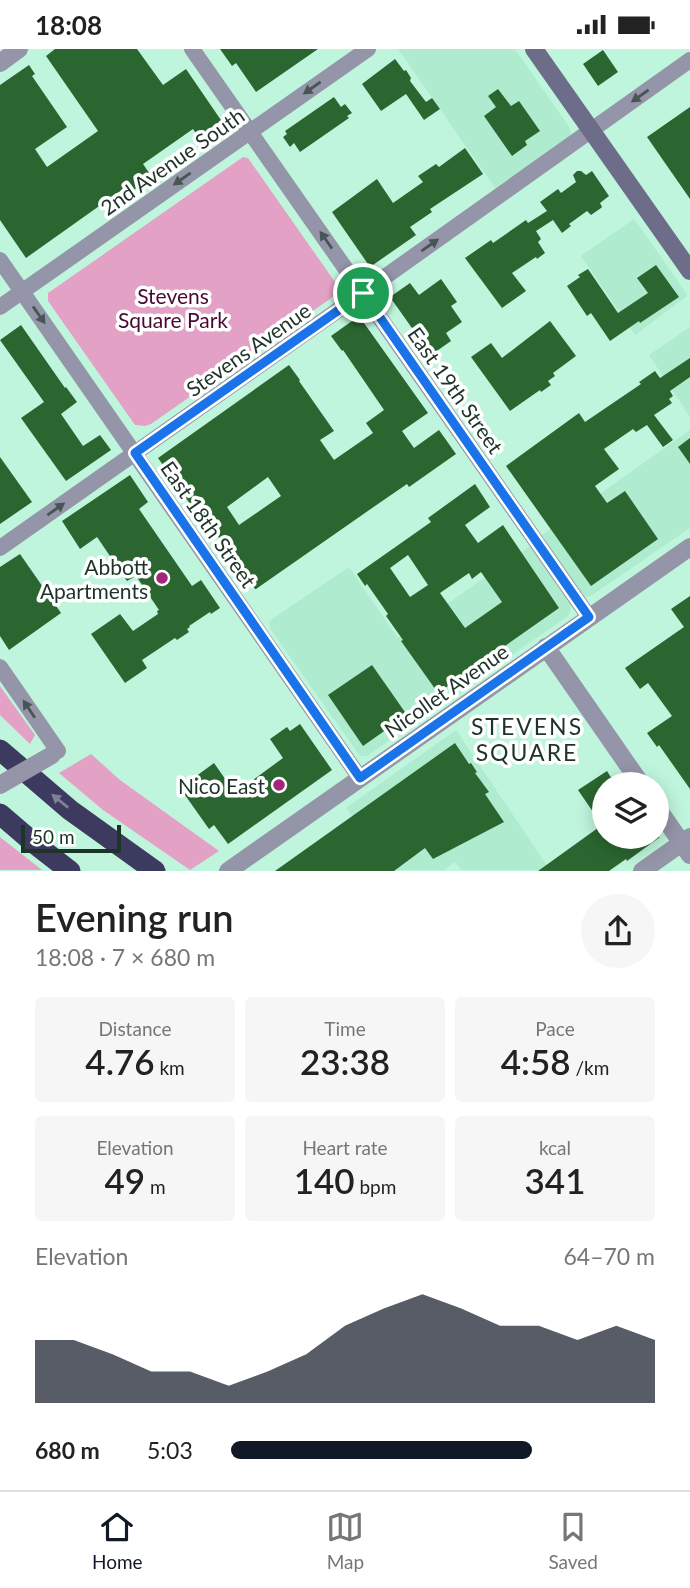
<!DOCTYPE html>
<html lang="en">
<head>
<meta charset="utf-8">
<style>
  body { margin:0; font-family:Lato,sans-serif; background:#f6f6f6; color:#222; height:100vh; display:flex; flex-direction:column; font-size:26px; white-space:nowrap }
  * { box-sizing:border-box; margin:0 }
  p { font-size:23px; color:#767676 }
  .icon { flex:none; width:38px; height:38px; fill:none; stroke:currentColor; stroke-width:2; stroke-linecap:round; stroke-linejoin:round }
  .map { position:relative; height:822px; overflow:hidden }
  .panel { display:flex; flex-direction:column; background:#fff; flex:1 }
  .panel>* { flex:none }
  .tools { position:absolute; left:592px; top:723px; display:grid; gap:14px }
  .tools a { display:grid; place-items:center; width:77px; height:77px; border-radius:50%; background:#fff; box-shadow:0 4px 18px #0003; font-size:35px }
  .scale { position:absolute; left:21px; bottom:18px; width:100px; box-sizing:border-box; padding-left:7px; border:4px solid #1e3329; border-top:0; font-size:19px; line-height:24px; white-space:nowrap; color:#1e3329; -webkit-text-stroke:5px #fff; paint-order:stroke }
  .pin { position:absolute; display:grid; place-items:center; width:60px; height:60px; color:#fff; margin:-30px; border:4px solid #fff; border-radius:50%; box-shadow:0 2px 7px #0007 }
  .round { display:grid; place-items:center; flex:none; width:74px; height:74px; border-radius:37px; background:#f6f6f6 }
  .head { display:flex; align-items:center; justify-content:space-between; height:119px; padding:0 35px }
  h1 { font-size:38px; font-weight:600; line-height:52px }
  .metrics { display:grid; grid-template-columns:repeat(3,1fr); gap:10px; height:119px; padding:7px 35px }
  .metrics div { display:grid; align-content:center; border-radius:7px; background:#f6f6f6; text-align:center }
  .metrics b { font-size:35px; font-weight:600 }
  .metrics small { font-size:19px; font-weight:400 }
  .metrics p { font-size:19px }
  .chart { height:196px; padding:14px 35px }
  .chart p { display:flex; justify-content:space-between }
  .chart svg { width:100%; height:126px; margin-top:7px; fill:#111827; opacity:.7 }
  ul { padding:0 35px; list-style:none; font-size:23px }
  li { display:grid; grid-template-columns:112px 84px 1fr; align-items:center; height:52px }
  li i { height:18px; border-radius:9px; background:#111827 }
  .status { display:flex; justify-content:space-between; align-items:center; height:49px; padding:0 35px; background:#fff; direction:ltr }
  .status svg { height:19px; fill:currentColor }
  .menu { display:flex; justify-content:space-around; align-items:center; height:98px; border-top:2px solid #e0e0e0; background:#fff; font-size:19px; color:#767676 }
  .menu a { display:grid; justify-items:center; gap:4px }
  .menu .on { color:#111827 }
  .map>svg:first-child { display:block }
</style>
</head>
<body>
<div class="status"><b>18:08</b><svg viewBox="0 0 49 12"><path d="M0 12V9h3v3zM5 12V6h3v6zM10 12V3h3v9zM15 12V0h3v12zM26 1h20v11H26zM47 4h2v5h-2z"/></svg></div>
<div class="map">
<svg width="690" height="822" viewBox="0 0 690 822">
  <rect width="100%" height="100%" fill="#c0f5dd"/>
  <g fill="#aeebcf">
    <polygon points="398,0 515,0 570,79 571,85 569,90 495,139"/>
    <polygon points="634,170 684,241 687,247 635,286 581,207"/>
    <polygon points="690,278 690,368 649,306"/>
    <polygon points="690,381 690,479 591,547 584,548 581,545 542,486"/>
    <polygon points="530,497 571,555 570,563 568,567 367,707 360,707 271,581 269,574 272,570 349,518 398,589"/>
    <polygon points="456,681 550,821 461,821 455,813 444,821 390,821 346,759"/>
  </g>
  <g fill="#e4a1c6">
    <polygon points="243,108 248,109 335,233 337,237 337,245 151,375 145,377 135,376 48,252 48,244"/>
    <polygon points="0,637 35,686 30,695 0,666"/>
    <polygon points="91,705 120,731 219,802 190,821 103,761 59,724"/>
    <polygon points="0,788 42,821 0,821"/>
  </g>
  <g fill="#2b6630" fill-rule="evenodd">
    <polygon points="55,0 137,0 163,36 186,20 225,77 202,93 193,80 143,115 152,128 130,144 126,138 26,209 0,171 0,36 29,16 35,25 32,27 67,78 35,100 47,118 98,82 46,7"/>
    <polygon points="220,0 318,0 256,43 236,14 232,17"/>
    <polygon points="603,1 618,23 598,37 583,15"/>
    <polygon points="395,10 404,22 406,21 411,29 410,32 426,53 432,49 440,60 424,71 406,45 381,62 362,35"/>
    <polygon points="498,40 511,57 519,52 540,82 525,92 527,96 512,107 484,67 496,58 488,47"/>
    <polygon points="334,48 341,58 345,55 352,64 347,67 349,69 300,103 294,94 290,98 283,88 287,85 285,82"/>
    <polygon points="690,58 690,150 647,88"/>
    <polygon points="465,99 483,125 430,160 432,163 410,178 416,186 370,218 332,163 377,130 393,154 423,133 418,127 436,115 439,118"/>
    <polygon points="577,122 581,122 586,126 592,122 609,147 600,154 602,158 601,159 591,166 587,162 569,175 571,177 562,184 553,171 536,182 541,190 538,193 545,204 537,210 536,208 512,224 526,242 502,259 465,209 491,191 493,194 526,171 528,174 547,162 540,153 558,140 561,144 576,133 573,126"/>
    <polygon points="656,216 679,248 640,274 639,272 610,292 591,264 587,267 567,237 580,228 578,226 588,220 618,264 648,244 637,229"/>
    <polygon points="441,230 457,253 451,257 462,273 446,284 451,292 431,306 390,248 410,234 419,246"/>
    <path d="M359,267L428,364L402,382L414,399L439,381L456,405L409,438L407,435L375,457L256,540H255L245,526L242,524L241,521L208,473L204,475L158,409L289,316L300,331L299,332L334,382L320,391L334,411L373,384L366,374L384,361L343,301L342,302L331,287ZM268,428L281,447L239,476L227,458Z"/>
    <polygon points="550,272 576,307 553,324 555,327 548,332 551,336 541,343 540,341 510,362 471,308 491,294 502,309"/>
    <polygon points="21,276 65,339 66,338 77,353 61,365 83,397 100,386 111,401 66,432 21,369 44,353 0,291"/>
    <polygon points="690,309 690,328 670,342 673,347 669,350 672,354 654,366 673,391 663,398 647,376 636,383 633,380 604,400 619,420 595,437 607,454 625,442 658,490 591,537 506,417 579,364 585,373 641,335 639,333 655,322 660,329"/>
    <polygon points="690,389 690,415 678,398"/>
    <polygon points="0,408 32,453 0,475"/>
    <polygon points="130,426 148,453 139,460 192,537 201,531 220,559 211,565 210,563 189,577 190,578 187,580 189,583 177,591 175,589 142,611 147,619 125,634 91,585 120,565 133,582 158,565 157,562 159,561 136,527 127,532 97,488 80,500 62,472"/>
    <path d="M475,435L490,458L465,476L478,494L503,476L559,559L438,644L401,592L403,591L386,567L388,565L367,535L365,537L357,525L431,473L428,469ZM408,506L428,536L410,548L390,519ZM481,523L502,553L465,579L440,544L469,524L472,530Z"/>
    <polygon points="20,505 61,564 9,601 0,587 0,518"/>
    <polygon points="690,547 690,740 659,696 657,698 647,684 672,667 648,634 640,640 625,619 684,578 671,560"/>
    <polygon points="372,616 407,666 363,697 328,646"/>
    <polygon points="300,675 332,721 228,795 214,776 209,780 180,739 214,714 235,744 283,709 270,690 287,678 290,682"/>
    <polygon points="455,694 469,715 471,714 477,723 475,724 489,743 485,745 504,773 433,810 425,799 394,822 275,822"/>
    <polygon points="607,722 615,735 604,735 604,788 660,788 627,812 626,810 609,822 538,822 602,776 578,741"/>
  </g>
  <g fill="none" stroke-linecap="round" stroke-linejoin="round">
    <g stroke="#9495a8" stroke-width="16">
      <polyline points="192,0 589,568"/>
      <polyline points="0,211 360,729"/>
      <polyline points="0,258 368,0"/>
      <polyline points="0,499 351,252 690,11"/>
      <polyline points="0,618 58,702"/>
    </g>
    <g stroke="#9495a8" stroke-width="18">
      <polyline points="0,14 19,0"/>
      <polyline points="546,598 641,735"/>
      <polyline points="656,757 690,806"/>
      <polyline points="228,822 690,498"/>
      <polyline points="642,822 690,788"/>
    </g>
    <polyline stroke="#6d6d89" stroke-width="18" points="534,0 690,222"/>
    <g stroke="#3c3a5f" stroke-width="21">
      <polyline points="0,701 70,761 155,822"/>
      <polyline points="0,765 35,795 70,822"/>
    </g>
    <polyline stroke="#9495a8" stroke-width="18" points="0,736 52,706"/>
  </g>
  <defs><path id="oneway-solid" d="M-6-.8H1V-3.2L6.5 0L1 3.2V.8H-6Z" transform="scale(1.75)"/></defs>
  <g fill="#475555">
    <use href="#oneway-solid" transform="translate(312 39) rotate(145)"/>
    <use href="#oneway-solid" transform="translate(640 47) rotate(145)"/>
    <use href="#oneway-solid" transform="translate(182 130) rotate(145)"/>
    <use href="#oneway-solid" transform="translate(326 191) rotate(-125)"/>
    <use href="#oneway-solid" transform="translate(430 196) rotate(-35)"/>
    <use href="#oneway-solid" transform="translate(39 266) rotate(55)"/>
    <use href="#oneway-solid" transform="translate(56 460) rotate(-35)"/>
    <use href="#oneway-solid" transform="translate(29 660) rotate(-124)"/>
  </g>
  <use fill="#807f97" href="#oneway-solid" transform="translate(60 752) rotate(-141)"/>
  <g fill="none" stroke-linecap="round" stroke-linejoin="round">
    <defs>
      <polygon id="route" points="363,244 589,568 360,729 135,404"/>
    </defs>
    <use href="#route" stroke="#fff" stroke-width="14"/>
    <use href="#route" stroke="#1a73e8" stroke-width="9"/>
  </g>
  <g fill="#a32679" stroke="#fff" stroke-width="2.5">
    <circle cx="162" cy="529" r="7"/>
    <circle cx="279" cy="736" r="7"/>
  </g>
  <g text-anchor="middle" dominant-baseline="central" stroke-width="7" stroke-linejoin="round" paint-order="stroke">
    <g font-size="21" fill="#1e3329" stroke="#fff">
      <text transform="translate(172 112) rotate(-35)">2nd Avenue South</text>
      <text transform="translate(248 300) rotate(-35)">Stevens Avenue</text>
      <text transform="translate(456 341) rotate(55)">East 19th Street</text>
      <text transform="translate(209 475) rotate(55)">East 18th Street</text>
      <text transform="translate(446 641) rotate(-35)">Nicollet Avenue</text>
    </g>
    <g font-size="21" fill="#4b0835" stroke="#fff">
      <text x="173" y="246">Stevens<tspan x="173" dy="24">Square Park</tspan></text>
    </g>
    <g font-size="21" fill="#1e3329" stroke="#fff" text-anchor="end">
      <text x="148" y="517">Abbott<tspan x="148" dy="24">Apartments</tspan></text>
      <text x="265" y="736">Nico East</text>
    </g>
    <g font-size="23" letter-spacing="2" fill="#1e3329" stroke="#fff">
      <text x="527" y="677">STEVENS<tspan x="527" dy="26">SQUARE</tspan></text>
    </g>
  </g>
</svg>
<div class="tools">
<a><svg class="icon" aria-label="layers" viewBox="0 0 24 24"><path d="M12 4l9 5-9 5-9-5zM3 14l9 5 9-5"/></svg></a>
</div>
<div class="scale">50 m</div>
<div class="pin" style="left:363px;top:244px;background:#1e9e55"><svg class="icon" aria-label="arrive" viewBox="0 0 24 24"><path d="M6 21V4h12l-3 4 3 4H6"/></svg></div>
</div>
<section class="panel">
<div class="head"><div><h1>Evening run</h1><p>18:08 · 7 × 680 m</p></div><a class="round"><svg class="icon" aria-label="share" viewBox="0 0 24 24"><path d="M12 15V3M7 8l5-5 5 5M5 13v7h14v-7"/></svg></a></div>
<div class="metrics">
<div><p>Distance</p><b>4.76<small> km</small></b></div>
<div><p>Time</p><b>23:38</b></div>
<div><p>Pace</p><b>4:58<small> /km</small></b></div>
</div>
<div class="metrics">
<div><p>Elevation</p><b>49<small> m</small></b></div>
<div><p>Heart rate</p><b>140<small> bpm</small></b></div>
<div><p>kcal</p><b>341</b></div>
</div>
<div class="chart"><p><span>Elevation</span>64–70 m</p>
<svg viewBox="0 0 160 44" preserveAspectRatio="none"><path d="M0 44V22L10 22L20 27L30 33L40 33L50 38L60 33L70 27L80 17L90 11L100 6L110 11L120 17L130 17L140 22L150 17L160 22V44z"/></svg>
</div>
<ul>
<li><b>680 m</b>5:03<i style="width:71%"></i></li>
</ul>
</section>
<nav class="menu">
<a class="on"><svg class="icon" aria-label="home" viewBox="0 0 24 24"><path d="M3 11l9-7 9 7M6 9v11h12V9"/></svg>Home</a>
<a><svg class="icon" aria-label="map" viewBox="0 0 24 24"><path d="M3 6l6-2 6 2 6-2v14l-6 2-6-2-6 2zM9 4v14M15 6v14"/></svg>Map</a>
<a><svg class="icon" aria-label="saved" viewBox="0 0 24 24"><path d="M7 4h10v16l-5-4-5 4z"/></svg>Saved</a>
</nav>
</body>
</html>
